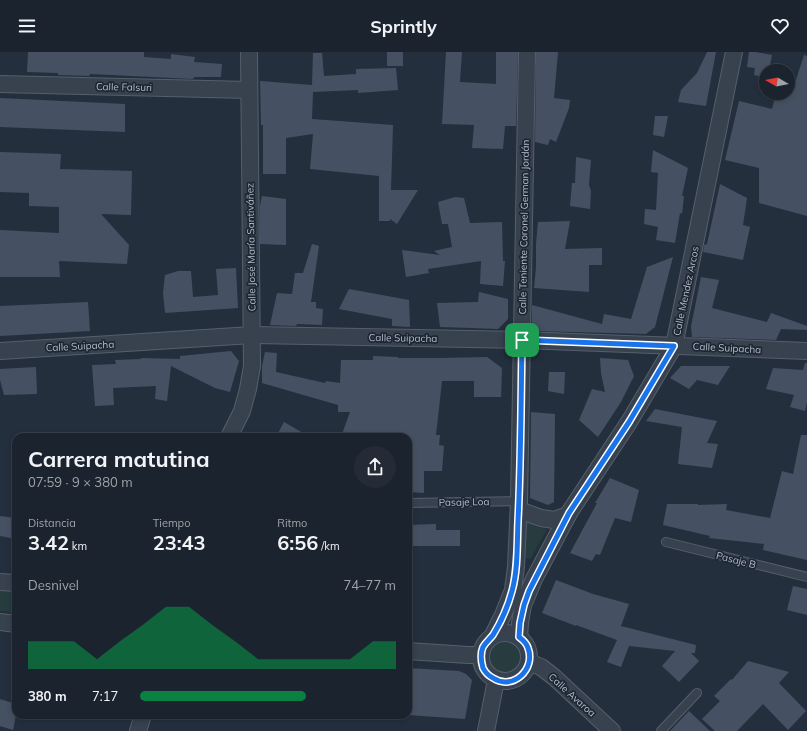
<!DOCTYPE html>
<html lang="es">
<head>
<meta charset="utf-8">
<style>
  body { margin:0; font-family:Mulish,sans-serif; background:#242b36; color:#f1f3f6; height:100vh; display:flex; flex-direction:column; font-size:15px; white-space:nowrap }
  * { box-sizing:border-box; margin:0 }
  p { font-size:13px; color:#a0a4aa }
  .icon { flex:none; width:22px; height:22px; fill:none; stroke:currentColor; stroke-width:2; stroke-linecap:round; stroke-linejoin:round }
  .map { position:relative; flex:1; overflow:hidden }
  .drawer { position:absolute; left:12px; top:381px; width:400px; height:286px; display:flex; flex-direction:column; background:#1b232e; border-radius:12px; box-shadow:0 2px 6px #0003,0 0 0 1px #39404a }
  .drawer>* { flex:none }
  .needle { width:26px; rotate:279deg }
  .buttons { position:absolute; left:759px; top:12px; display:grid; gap:8px }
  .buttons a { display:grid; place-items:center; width:36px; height:36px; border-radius:50%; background:#1b232e; box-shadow:0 2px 6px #0003,0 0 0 1px #39404a; font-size:20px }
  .pin { position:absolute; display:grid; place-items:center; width:34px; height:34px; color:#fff; margin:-17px; border-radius:8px; box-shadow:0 2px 6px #0006 }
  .round { display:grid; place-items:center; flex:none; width:42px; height:42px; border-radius:21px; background:#242b36 }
  .overview { display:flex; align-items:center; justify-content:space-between; height:68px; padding:0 16px }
  h1 { font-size:22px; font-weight:700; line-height:30px }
  .stats { display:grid; grid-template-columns:repeat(3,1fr); gap:6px; height:68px; padding:4px 16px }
  .stats div { display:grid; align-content:center }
  .stats b { font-size:20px; font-weight:700 }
  .stats small { font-size:11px; font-weight:400 }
  .stats p { font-size:11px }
  .chart { height:112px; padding:8px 16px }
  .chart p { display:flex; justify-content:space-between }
  .chart svg { width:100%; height:72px; margin-top:4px; fill:#0b8043; opacity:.7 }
  ul { padding:0 16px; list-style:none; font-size:13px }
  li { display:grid; grid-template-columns:64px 48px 1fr; align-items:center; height:30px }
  li i { height:10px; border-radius:5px; background:#0b8043 }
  header { display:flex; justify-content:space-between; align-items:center; height:52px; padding:0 16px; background:#1b232e; font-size:18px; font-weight:700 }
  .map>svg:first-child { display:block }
</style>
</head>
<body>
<header><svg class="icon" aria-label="menu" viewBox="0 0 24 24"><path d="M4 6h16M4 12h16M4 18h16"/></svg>Sprintly<svg class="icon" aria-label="heart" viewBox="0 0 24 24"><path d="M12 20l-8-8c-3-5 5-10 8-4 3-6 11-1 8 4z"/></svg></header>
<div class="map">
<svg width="807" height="679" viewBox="0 0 807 679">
  <rect width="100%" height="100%" fill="#242f3e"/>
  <g fill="#263c3f">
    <path d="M527,468C533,474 538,476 547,477L531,506L527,507L525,504Z"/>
    <polygon points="0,536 16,537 16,560 0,559"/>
    <circle cx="506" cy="606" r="16"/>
  </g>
  <g fill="#455162">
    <polygon points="28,0 144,0 144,5 171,7 171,2 195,5 194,10 222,12 221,25 194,25 193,27 90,22 89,24 58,23 58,21 27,20"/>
    <rect x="387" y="0" width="16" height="14"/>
    <polygon points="446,0 462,0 460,30 496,32 496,0 518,0 516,74 505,74 503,97 472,96 474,73 442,72"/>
    <polygon points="536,0 558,0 554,46 570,48 569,56 556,90 550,87 548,93 535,90"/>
    <polygon points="707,0 716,0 706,54 678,50 681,38 697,21"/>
    <polygon points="749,0 755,0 772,3 769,19 766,19 766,26 754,23 755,16 747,15"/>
    <polygon points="313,1 322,1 324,24 356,22 356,17 396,16 398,38 358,41 358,38 313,40 312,67 393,73 391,138 418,138 397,172 390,167 390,169 379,169 379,124 310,117 313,82 286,86 286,122 263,122 263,73 261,73 260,29 312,33"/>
    <polygon points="804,3 807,4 807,164 759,151 759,116 725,108 739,49 772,57 776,41 788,41 788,33 794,34"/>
    <polygon points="0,46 125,52 125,80 0,75"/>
    <polygon points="655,64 668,64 664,85 653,83"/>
    <polygon points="653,98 688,116 682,144 684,144 682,162 680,161 675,191 656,188 658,175 644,172 645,157 656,158 658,121 651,120"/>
    <polygon points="0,100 61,102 60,117 132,119 131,163 101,162 129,193 127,212 59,209 60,225 0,225 0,178 59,181 59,155 29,154 29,141 0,140"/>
    <polygon points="576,105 591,108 589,133 591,139 590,157 570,154 572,131 575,131"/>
    <polygon points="720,132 747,146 743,173 750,175 743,208 703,200 704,193 707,192"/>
    <polygon points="262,144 286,147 286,193 260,192 260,154"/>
    <polygon points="455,145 464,146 470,171 502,170 503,209 505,209 503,234 480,232 481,209 428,217 429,221 406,225 402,198 440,203 434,199 452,195 448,172 442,172 438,150"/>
    <polygon points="570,169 565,197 602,196 602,213 589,213 589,240 534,236 536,215 536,192 538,170"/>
    <polygon points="312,192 319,194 311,250 316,250 316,256 323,257 322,273 297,272 296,274 270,273 277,241 292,242 295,221 303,221"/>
    <polygon points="673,205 655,275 646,282 536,279 532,275 532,253 602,272 604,262 631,267 647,215"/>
    <polygon points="236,216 238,256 165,261 163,241 165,223 178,219 191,219 193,245 218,243 216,217"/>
    <polygon points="701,225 719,228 712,256 767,270 771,261 807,274 807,278 781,277 776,288 692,285 691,274"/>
    <polygon points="349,237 409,248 410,275 392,274 392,267 339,257"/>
    <polygon points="479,240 508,247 508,267 498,277 471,276 440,275 437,251 478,250"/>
    <polygon points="88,250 90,279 0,284 0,254"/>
    <polygon points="231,299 239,309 230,340 215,336 171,314 167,349 155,347 156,334 113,336 114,353 95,354 92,313 116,312 115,308 141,307 141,306 180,307 180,304"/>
    <polygon points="265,300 277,301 276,320 325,331 326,329 340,331 341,308 373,308 373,304 398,305 398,306 442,306 487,305 502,316 501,345 474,345 474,329 442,329 436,383 440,383 439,393 444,394 442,419 424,419 424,441 408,440 408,385 341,385 350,360 338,360 338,353 262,331 262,314"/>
    <polygon points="600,306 628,308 634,324 621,350 598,385 579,368 592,337 605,340 601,321"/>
    <polygon points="805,311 807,311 807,350 805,359 790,355 794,343 766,337 773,316 803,318"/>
    <polygon points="681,314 730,314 718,333 697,328 689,337 670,326"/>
    <polygon points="36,315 37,342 4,343 0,328 0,317"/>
    <polygon points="549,320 565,320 564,342 548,339"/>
    <polygon points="655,357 717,369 707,391 718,392 712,416 678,412 682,375 646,369"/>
    <polygon points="531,360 555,362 554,450 548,453 530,446"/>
    <polygon points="284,370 310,385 276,385"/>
    <polygon points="801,383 807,383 807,508 763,498 764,492 709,486 710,484 663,473 667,452 698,452 698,453 727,452 726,458 770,466 782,419 793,422"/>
    <polygon points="610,426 639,438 631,470 615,466 600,503 596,502 592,509 570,501 597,451 595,451"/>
    <polygon points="0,464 16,466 16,487 0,484"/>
    <polygon points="436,472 436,478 460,478 460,494 408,494 408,473"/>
    <polygon points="556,528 593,542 629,552 621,574 696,593 695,601 691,601 699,609 679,630 662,614 675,599 629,594 621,615 607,610 617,588 576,573 576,574 542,561"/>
    <polygon points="793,534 807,537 807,563 787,558"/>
    <polygon points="748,609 789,620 779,631 806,659 788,678 763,652 737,679 715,679 702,667 720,649 714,644 731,627 732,628"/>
    <polygon points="408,616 459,619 466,622 472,628 465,667 408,663"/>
    <polygon points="0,647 16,652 16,663 13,678 0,674"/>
    <polygon points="689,659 710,679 670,679"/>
  </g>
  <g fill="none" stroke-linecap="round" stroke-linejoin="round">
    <defs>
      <g id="lane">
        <polyline points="408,451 519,449"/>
        <polyline points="666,490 807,525"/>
        <polyline points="661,679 697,641"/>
      </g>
      <g id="street">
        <polyline points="0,32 249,38"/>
        <polyline points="0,299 252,283 522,288 807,299"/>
        <polyline points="229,385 242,359 248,337 252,314 249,0"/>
        <polyline points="519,458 541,466 554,468 568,463"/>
        <polyline points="0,530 16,531"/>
        <polyline points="0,570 16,572"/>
        <circle cx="505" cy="605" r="24"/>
        <polyline points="492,585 503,563 513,538 516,515 519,449 527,0"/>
        <polyline points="519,585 520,571 523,553 529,539 534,527 569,461 629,370 674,294 734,0"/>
        <polyline points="408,599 468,603 481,603"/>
        <polyline points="529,610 541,615 554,625 612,679"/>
        <polyline points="138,679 143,663"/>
        <polyline points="486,679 496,628"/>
      </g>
    </defs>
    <use href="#lane" stroke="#565f6c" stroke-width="10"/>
    <use href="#street" stroke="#565f6c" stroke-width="18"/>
    <use href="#lane" stroke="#38414e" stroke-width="8"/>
    <use href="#street" stroke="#38414e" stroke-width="16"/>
  </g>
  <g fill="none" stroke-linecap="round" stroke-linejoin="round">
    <defs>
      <path id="route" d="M522,288L674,294L629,370L569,461L529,539L524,553L520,571L519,585C523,588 527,592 528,596C536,617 513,639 493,626C489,624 485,620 483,616C481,609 480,602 483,595C486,590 490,587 493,583C501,570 508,554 512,539C518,518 517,492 518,469C521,409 521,348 522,288Z"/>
    </defs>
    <use href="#route" stroke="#fff" stroke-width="8"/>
    <use href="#route" stroke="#1a73e8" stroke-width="5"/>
  </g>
  <g text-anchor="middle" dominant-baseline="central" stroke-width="3.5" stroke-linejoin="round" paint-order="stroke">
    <g font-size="10" fill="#b4bcc9" stroke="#1d2633">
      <text transform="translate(124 35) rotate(1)">Calle Falsuri</text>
      <text transform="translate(524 175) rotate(-89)">Calle Teniente Coronel German Jordán</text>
      <text transform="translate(251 195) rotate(-91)">Calle José María Santiváñez</text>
      <text transform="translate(686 239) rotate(-78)">Calle Mendez Arcos</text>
      <text transform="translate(403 286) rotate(1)">Calle Suipacha</text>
      <text transform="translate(80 294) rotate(-3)">Calle Suipacha</text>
      <text transform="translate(727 296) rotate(3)">Calle Suipacha</text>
      <text transform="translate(464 450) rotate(-1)">Pasaje Loa</text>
      <text transform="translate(736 508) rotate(14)">Pasaje B</text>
      <text transform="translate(572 643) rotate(42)">Calle Avaroa</text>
    </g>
  </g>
</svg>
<div class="buttons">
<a><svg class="needle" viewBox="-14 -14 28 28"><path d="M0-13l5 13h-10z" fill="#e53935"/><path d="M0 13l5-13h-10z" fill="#a0a4aa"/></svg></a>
</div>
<div class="pin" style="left:522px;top:288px;background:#1e9e55"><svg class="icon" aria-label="arrive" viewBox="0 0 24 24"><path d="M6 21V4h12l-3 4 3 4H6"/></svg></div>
<section class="drawer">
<div class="overview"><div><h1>Carrera matutina</h1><p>07:59 · 9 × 380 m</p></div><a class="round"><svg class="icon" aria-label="share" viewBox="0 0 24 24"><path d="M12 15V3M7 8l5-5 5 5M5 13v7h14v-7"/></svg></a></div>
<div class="stats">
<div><p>Distancia</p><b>3.42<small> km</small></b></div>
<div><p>Tiempo</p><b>23:43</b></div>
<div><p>Ritmo</p><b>6:56<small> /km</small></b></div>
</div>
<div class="chart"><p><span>Desnivel</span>74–77 m</p>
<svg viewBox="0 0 160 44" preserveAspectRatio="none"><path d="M0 44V27L10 27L20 27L30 38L40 27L50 17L60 6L70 6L80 17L90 27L100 38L110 38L120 38L130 38L140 38L150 27L160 27V44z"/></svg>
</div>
<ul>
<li><b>380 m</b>7:17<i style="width:65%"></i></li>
</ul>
</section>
</div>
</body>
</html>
